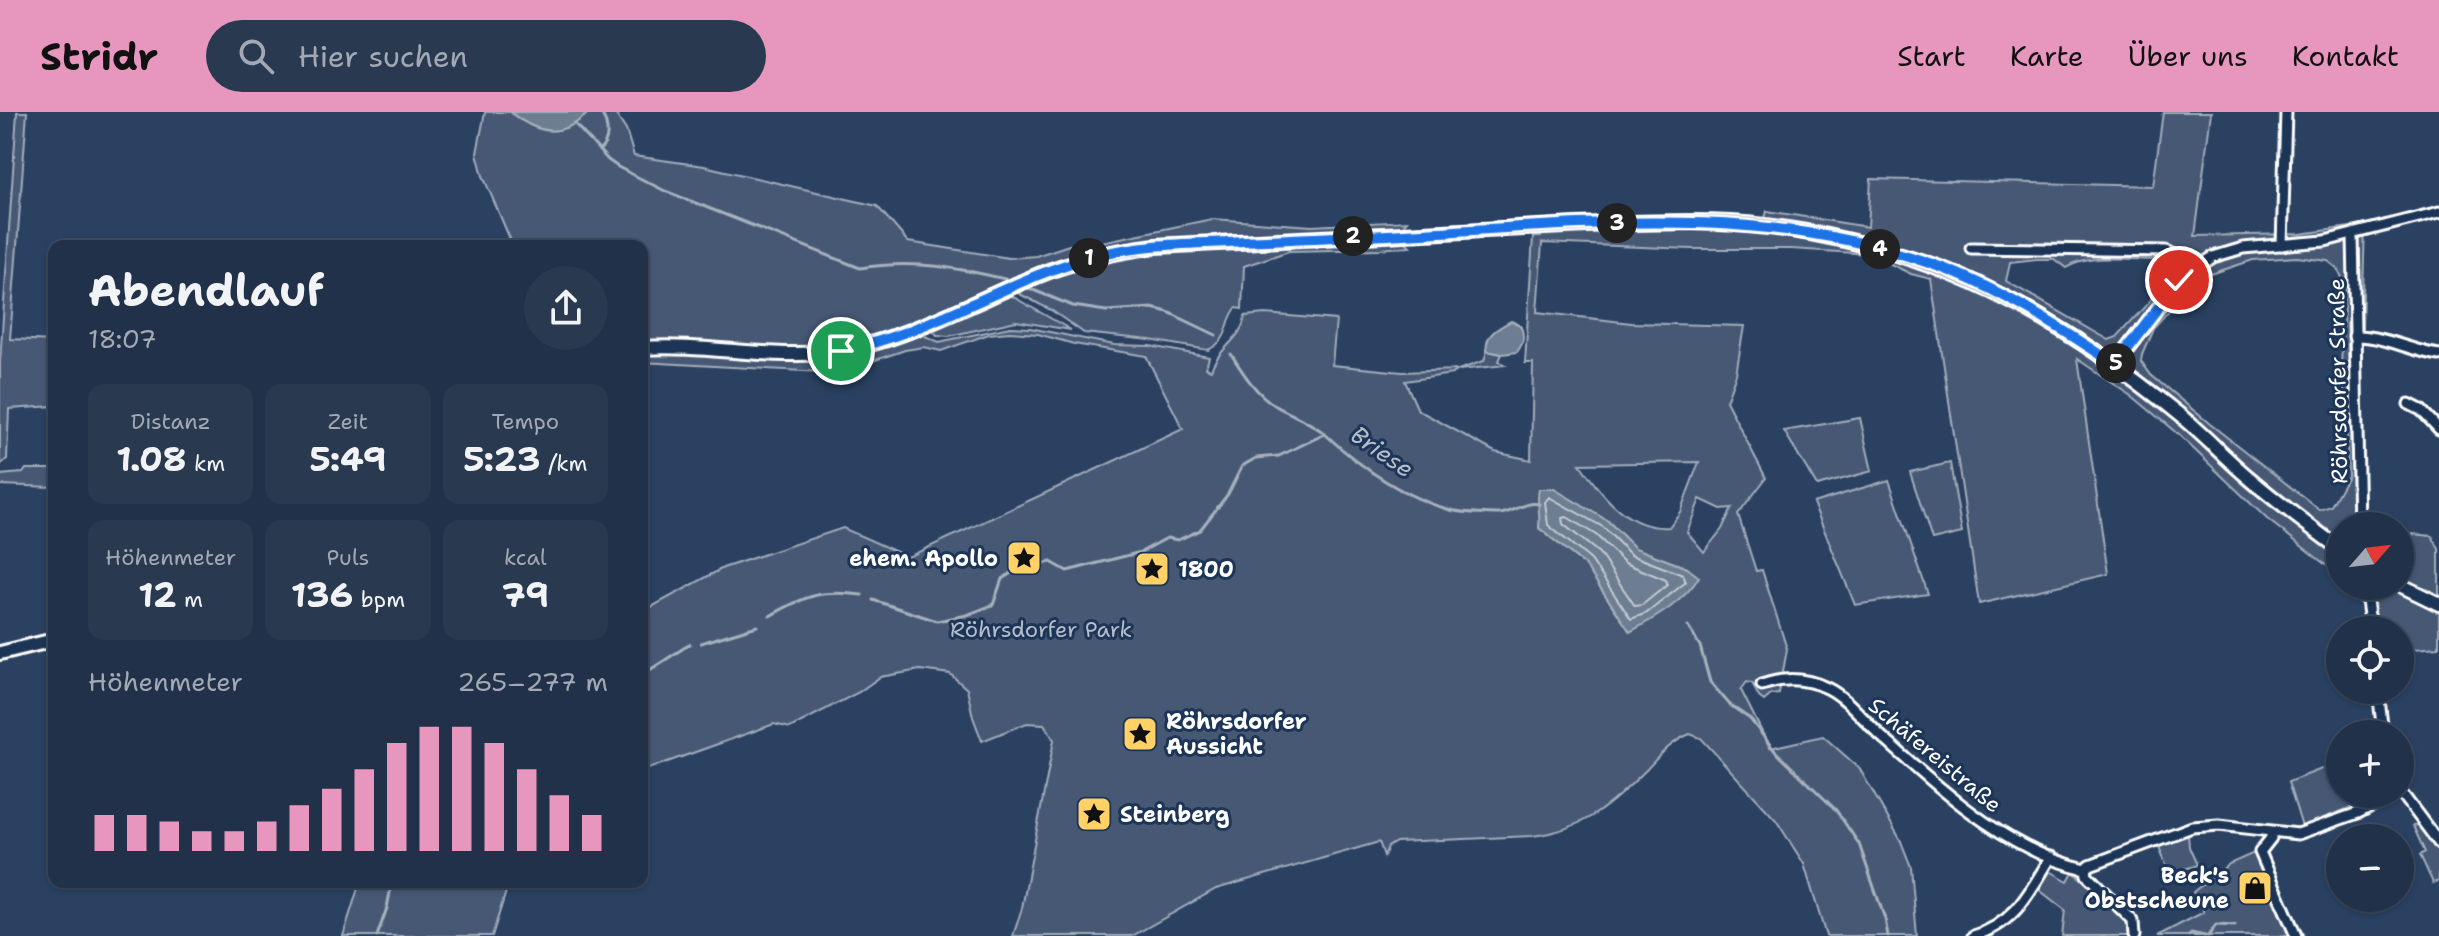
<!DOCTYPE html>
<html lang="de">
<head>
<meta charset="utf-8">
<style>
  body { margin:0; font-family:"Shantell Sans",sans-serif; background:#283950; color:#f1f3f6; height:100vh; display:flex; flex-direction:column; font-size:30px; white-space:nowrap }
  * { box-sizing:border-box; margin:0 }
  p { font-size:26px; color:#a2a9b4 }
  .icon { flex:none; width:44px; height:44px; fill:none; stroke:currentColor; stroke-width:2; stroke-linecap:round; stroke-linejoin:round }
  .map { position:relative; flex:1; overflow:hidden }
  .panel { position:absolute; left:48px; top:128px; width:600px; height:648px; display:flex; flex-direction:column; background:#203149; border-radius:16px; box-shadow:0 2px 6px #0004,0 0 0 2px #3d4c61 }
  .panel>* { flex:none }
  .needle { width:52px; rotate:62deg }
  .fabs { position:absolute; left:2326px; top:400px; display:grid; gap:16px }
  .fabs a { display:grid; place-items:center; width:88px; height:88px; border-radius:50%; background:#203149; box-shadow:0 2px 6px #0004,0 0 0 2px #3d4c61; font-size:40px }
  .pin { position:absolute; display:grid; place-items:center; width:68px; height:68px; color:#fff; margin:-34px; border:4px solid #fff; border-radius:50%; box-shadow:0 2px 8px #0007 }
  .km { position:absolute; width:40px; height:40px; margin:-20px; border-radius:50%; background:#222; color:#fff; font-size:22px; line-height:40px; text-align:center }
  .round { display:grid; place-items:center; flex:none; width:84px; height:84px; border-radius:42px; background:#283950 }
  .head { display:flex; align-items:center; justify-content:space-between; height:136px; padding:0 40px }
  h1 { font-size:44px; font-weight:700; line-height:60px }
  .figures { display:grid; grid-template-columns:repeat(3,1fr); gap:12px; height:136px; padding:8px 40px }
  .figures div { display:grid; align-content:center; border-radius:16px; background:#283950; text-align:center }
  .figures b { font-size:34px; font-weight:700 }
  .figures small { font-size:22px; font-weight:400 }
  .figures p { font-size:22px }
  .chart { height:224px; padding:16px 40px }
  .chart p { display:flex; justify-content:space-between }
  .chart svg { width:100%; height:144px; margin-top:8px; stroke:#e797bd; stroke-width:6 }
  header { display:flex; align-items:center; gap:48px; box-sizing:border-box; height:112px; padding:0 40px; background:#e797bd; color:#111 }
  header strong { font-size:38px }
  nav { display:flex; gap:44px; margin-inline-start:auto; font-size:28px }
  .search { width:560px; height:72px; background:#283950; display:flex; align-items:center; gap:20px; box-sizing:border-box; padding:0 28px; border-radius:44px; color:#a2a9b4; font-size:30px }
  .map>svg:first-child { display:block }
</style>
</head>
<body>
<header>
<strong>Stridr</strong>
<div class="search"><svg class="icon" aria-label="search" viewBox="0 0 24 24"><circle cx="10" cy="10" r="6"/><path d="M15 15l6 6"/></svg>Hier suchen</div>
<nav><a>Start</a><a>Karte</a><a>Über uns</a><a>Kontakt</a></nav>
</header>
<div class="map">
<svg width="2439" height="824" viewBox="0 0 2439 824">
  <rect width="100%" height="100%" fill="#2a4161"/>
  <filter id="ink" filterUnits="userSpaceOnUse"><feTurbulence type="fractalNoise" baseFrequency=".0125" numOctaves="2"/><feDisplacementMap in="SourceGraphic" scale="16" xChannelSelector="R" yChannelSelector="G"/><feConvolveMatrix kernelMatrix="1 2 1 2 8 2 1 2 1" color-interpolation-filters="sRGB"/></filter>
  <g filter="url(#ink)">
    <g fill="#465975" stroke="#a2acba" stroke-width="2" fill-rule="evenodd">
      <polygon points="17,0 27,0 10,227 54,229 54,294 9,297 7,347 0,353 0,250"/>
      <path d="M485,0H511C516,6 521,8 528,12C551,24 570,19 589,0H614L626,18L634,44L704,54L877,94L908,130L1009,146L1036,144L1069,133L1092,132L1212,107L1312,114L1407,109L1401,116L1155,129L1104,137L1049,154L1048,151L952,193L953,195C897,219 840,240 779,239C733,238 688,227 642,230V134H513L483,64L477,41Z"/>
      <path d="M2163,0H2211L2195,124L2300,122L2365,113L2362,215L2347,211L2353,414H2340V464L2267,407L2179,323L2131,283L2077,247L2108,462L1979,492L1931,167L1911,162L1870,142L1791,137H1691L1542,131L1537,200L1631,211L1744,214L1736,262L1726,289L1766,366L1738,403L1756,459L1762,458L1787,537L1779,582L1771,583L1764,589L1759,585L1752,571L1747,570L1741,578L1770,636L1823,624L1859,656L1900,727L1911,755L1917,824H1826L1804,752L1776,708L1701,626L1690,622C1672,629 1660,643 1647,657C1611,693 1584,718 1532,724L1396,730L1388,735L1384,744L1379,730L1216,777L1132,824H1013L1022,796L1054,628L1044,612L1027,611L982,629L973,605L967,577L950,562L920,558L880,565L859,580L790,616L774,612L642,659V500L723,456L843,416L908,445L1183,317L1146,244L1074,232L1038,222L1009,220L989,222L941,239L924,235L905,238L846,258L822,260L642,250V240C702,240 762,254 822,247C855,243 887,231 918,221L939,230L1010,215L1030,216L1114,233L1150,234L1209,245L1206,256L1211,258C1218,236 1242,228 1245,204L1265,202L1336,208L1332,253L1402,260L1458,258L1484,249L1487,239L1502,242L1499,249L1505,253L1459,258L1452,262L1405,269L1418,298L1495,340L1531,348L1533,251H1525L1533,125H1541V119L1705,115L1762,117L1767,99L1868,115L1871,67L2153,74ZM2297,145L2328,149L2338,157L2345,172L2341,255L2346,292L2348,364L2331,394L2320,398L2210,312L2151,263L2141,249L2142,242L2153,216L2185,181L2208,163L2253,148ZM2037,147H2054L2066,156C2091,141 2128,148 2157,148L2165,153L2168,159L2150,189L2117,225L2109,228L2006,169L2010,150ZM1699,350L1680,400L1669,415C1627,418 1602,383 1580,352ZM1700,387L1721,397L1732,396L1722,417L1704,440L1687,420ZM1541,404L1608,409L1635,436L1687,456L1630,519L1585,453L1539,416Z"/>
      <path d="M1403,127L1410,134L1381,137L1289,139L1244,154L1242,197L1236,196C1223,213 1232,226 1208,238L1150,228L1084,221L1051,198L1016,180L1062,162V160L1105,147L1155,140Z"/>
      <polygon points="1010,183 1071,218 1016,209 949,224 937,223 931,216"/>
      <polygon points="1860,306 1872,359 1817,374 1784,319"/>
      <polygon points="1950,351 1962,421 1932,428 1910,360"/>
      <polygon points="26,357 54,357 54,375 0,373 0,363 23,361"/>
      <polygon points="1889,368 1928,482 1855,493 1813,391"/>
      <polygon points="2400,421 2432,424 2439,437 2439,535 2400,538 2400,518 2376,518 2373,474 2400,474"/>
      <polygon points="2340,650 2340,682 2384,682 2302,715 2288,670"/>
      <polygon points="2419,713 2439,736 2439,769 2433,771 2420,743 2425,740 2413,714"/>
      <polygon points="2188,722 2189,735 2197,753 2170,762 2158,732"/>
      <polygon points="2263,737 2304,824 2157,824 2204,800 2193,780 2229,752"/>
      <polygon points="2050,759 2068,769 2073,760 2106,786 2127,808 2129,824 2062,824 2065,798 2038,777"/>
      <polygon points="360,770 509,770 492,824 343,824"/>
    </g>
    <g fill="#6d7d92" stroke="#a7b1be" stroke-width="2">
      <path d="M511,0H589C570,19 551,24 528,12C521,8 516,6 511,0Z"/>
      <path d="M1511,209L1520,213C1525,223 1524,231 1517,240L1502,242L1487,239C1484,223 1498,216 1511,209Z"/>
      <path d="M1539,377H1554L1608,409L1635,436L1687,456L1699,465C1684,490 1655,506 1630,520L1585,453L1539,416C1541,402 1536,391 1539,377Z"/>
    </g>
    <g fill="none" stroke-linecap="round" stroke-linejoin="round">
      <g stroke="#c5cbd3" stroke-width="2">
        <polygon points="1549,385 1603,415 1631,443 1683,463 1686,470 1647,501 1631,507 1591,448 1548,413 1545,390"/>
        <polygon points="1562,406 1567,405 1596,423 1625,451 1666,468 1667,473 1642,493 1635,494 1599,441 1563,412"/>
      </g>
      <g stroke="#a7b1be" stroke-width="3">
        <path d="M574,11L608,48L618,55L665,79L860,156C914,147 960,156 1013,169"/>
        <path d="M599,39C611,28 608,13 601,0"/>
        <polyline points="1023,174 1073,194 1106,199 1152,196 1168,200 1216,223"/>
        <path d="M1231,242C1243,261 1256,282 1276,294C1293,304 1310,309 1325,322"/>
        <path d="M873,488L937,509L967,503L993,493L1002,467L1016,458L1051,450L1067,459L1141,440L1167,426L1178,428L1200,418L1228,382L1242,354L1256,346L1279,344L1325,322C1359,354 1402,384 1447,397C1462,402 1482,401 1498,402C1512,402 1524,389 1539,392"/>
        <path d="M770,504C806,483 821,478 862,483"/>
        <polyline points="1688,515 1700,534 1710,570 1730,593 1750,607 1775,639 1836,698 1859,732 1885,807 1888,824"/>
        <polyline points="701,531 757,514"/>
        <polyline points="642,563 690,532"/>
        <polyline points="377,824 387,796 392,770"/>
        <polyline points="2189,824 2191,821 2205,824"/>
        <polyline points="2208,824 2216,813 2235,814"/>
      </g>
      <defs>
        <g id="minor">
          <polyline points="2353,123 2359,414"/>
          <polyline points="2282,133 2286,0"/>
          <polyline points="1971,136 2166,139 2176,143 2187,161"/>
          <path d="M2354,224C2382,223 2411,239 2439,243"/>
          <polyline points="2115,252 2179,168 2213,145 2243,136 2325,129 2439,100"/>
          <polyline points="2409,292 2421,298 2439,317"/>
          <polyline points="2365,474 2371,518"/>
          <path d="M1762,573C1784,565 1806,566 1827,576C1848,586 1865,610 1882,625C1941,677 2007,740 2086,757"/>
          <polyline points="2378,578 2383,622"/>
          <polyline points="2400,679 2439,731"/>
          <polyline points="2271,720 2271,726 2260,740 2296,824"/>
          <polyline points="2086,757 2090,753 2192,715 2219,713 2298,722 2358,701 2394,682"/>
          <polyline points="2086,757 2087,763 2133,809 2134,824"/>
          <path d="M1973,824C2015,812 2029,781 2051,745"/>
        </g>
        <g id="major">
          <path d="M642,236C714,231 784,252 855,236C923,220 984,184 1049,159C1084,146 1119,139 1156,134L1629,111C1680,110 1731,108 1781,116C1938,139 2055,201 2177,301C2202,321 2224,345 2249,366C2278,391 2309,414 2340,437"/>
          <polyline points="2400,473 2439,492"/>
          <polyline points="0,541 54,528"/>
        </g>
      </defs>
      <use href="#minor" stroke="#fff" stroke-width="15"/>
      <use href="#major" stroke="#fff" stroke-width="18"/>
      <use href="#minor" stroke="#1d3557" stroke-width="9"/>
      <use href="#major" stroke="#1d3557" stroke-width="12"/>
    </g>
  </g>
  <g fill="none" stroke-linecap="round" stroke-linejoin="round" filter="url(#ink)">
    <defs>
      <path id="route" d="M841,239C933,221 1011,164 1103,142C1143,132 1187,132 1228,130C1281,127 1335,125 1388,123C1569,114 1754,89 1929,151C1996,174 2056,213 2115,252L2179,168"/>
    </defs>
    <use href="#route" stroke="#fff" stroke-width="16"/>
    <use href="#route" stroke="#1a73e8" stroke-width="10"/>
  </g>
  <defs>
    <symbol id="sight-square" viewBox="-11 -11 22 22"><rect x="-9" y="-9" width="18" height="18" rx="4" fill="#ffd166" stroke="#1d3557"/><path d="M0-6L1.8-2.2L6-1.7L2.9 1.2L3.7 5.4L0 3.3L-3.7 5.4L-2.9 1.2L-6-1.7L-1.8-2.2Z" fill="#111"/></symbol>
    <symbol id="shop-square" viewBox="-11 -11 22 22"><rect x="-9" y="-9" width="18" height="18" rx="4" fill="#ffd166" stroke="#1d3557"/><path d="M-5-2.5h2.3a2.7 3.5 0 0 1 5.4 0H5L5.5 6h-11ZM-1.5-2.5h3a1.5 2.3 0 0 0-3 0Z" fill="#111"/></symbol>
  </defs>
  <g fill-rule="evenodd">
    <use href="#sight-square" x="1004" y="426" width="40" height="40"/>
    <use href="#sight-square" x="1132" y="437" width="40" height="40"/>
    <use href="#sight-square" x="1120" y="602" width="40" height="40"/>
    <use href="#sight-square" x="1074" y="682" width="40" height="40"/>
    <use href="#shop-square" x="2235" y="756" width="40" height="40"/>
  </g>
  <g text-anchor="middle" dominant-baseline="central" stroke-width="6" stroke-linejoin="round" paint-order="stroke">
    <g font-size="22" fill="#fff" stroke="#1d3557">
      <text transform="translate(2338 269) rotate(-91)">Röhrsdorfer Straße</text>
      <text transform="translate(1935 643) rotate(40)">Schäfereistraße</text>
    </g>
    <g font-size="22" font-weight="bold" fill="#fff" stroke="#1d3557" text-anchor="start">
      <text x="998" y="446" text-anchor="end">ehem. Apollo</text>
      <text x="1178" y="457">1800</text>
      <text x="1166" y="609">Röhrsdorfer<tspan x="1166" dy="25">Aussicht</tspan></text>
      <text x="1120" y="702">Steinberg</text>
      <text x="2229" y="763" text-anchor="end">Beck's<tspan x="2229" dy="25">Obstscheune</tspan></text>
    </g>
    <g font-size="22" fill="#b5bdc8" stroke="#1d3557">
      <text x="1041" y="517">Röhrsdorfer Park</text>
    </g>
    <g font-size="24" font-style="italic" fill="#b6bec8" stroke="#1d3557">
      <text transform="translate(1382 340) rotate(35)">Briese</text>
    </g>
  </g>
</svg>
<div class="fabs">
<a><svg class="needle" viewBox="-14 -14 28 28"><path d="M0-13l5 13h-10z" fill="#e53935"/><path d="M0 13l5-13h-10z" fill="#a2a9b4"/></svg></a>
<a><svg class="icon" aria-label="locate" viewBox="0 0 24 24"><circle cx="12" cy="12" r="6"/><path d="M12 2v4M12 18v4M2 12h4M18 12h4"/></svg></a>
<a>+</a>
<a>−</a>
</div>
<div class="pin" style="left:841px;top:239px;background:#1e9e55"><svg class="icon" aria-label="arrive" viewBox="0 0 24 24"><path d="M6 21V4h12l-3 4 3 4H6"/></svg></div>
<div class="pin" style="left:2179px;top:168px;background:#d93025"><svg class="icon" aria-label="check" viewBox="0 0 24 24"><path d="M5 12l5 5 9-10"/></svg></div>
<b class="km" style="left:1089px;top:146px">1</b>
<b class="km" style="left:1353px;top:124px">2</b>
<b class="km" style="left:1617px;top:111px">3</b>
<b class="km" style="left:1880px;top:137px">4</b>
<b class="km" style="left:2116px;top:251px">5</b>
<section class="panel">
<div class="head"><div><h1>Abendlauf</h1><p>18:07</p></div><a class="round"><svg class="icon" aria-label="share" viewBox="0 0 24 24"><path d="M12 15V3M7 8l5-5 5 5M5 13v7h14v-7"/></svg></a></div>
<div class="figures">
<div><p>Distanz</p><b>1.08<small> km</small></b></div>
<div><p>Zeit</p><b>5:49</b></div>
<div><p>Tempo</p><b>5:23<small> /km</small></b></div>
</div>
<div class="figures">
<div><p>Höhenmeter</p><b>12<small> m</small></b></div>
<div><p>Puls</p><b>136<small> bpm</small></b></div>
<div><p>kcal</p><b>79</b></div>
</div>
<div class="chart"><p><span>Höhenmeter</span>265–277 m</p>
<svg viewBox="0 0 160 44" preserveAspectRatio="none"><path d="M5 44V33M15 44V33M25 44V35M35 44V38M45 44V38M55 44V35M65 44V30M75 44V25M85 44V19M95 44V11M105 44V6M115 44V6M125 44V11M135 44V19M145 44V27M155 44V33"/></svg>
</div>
</section>
</div>
</body>
</html>
